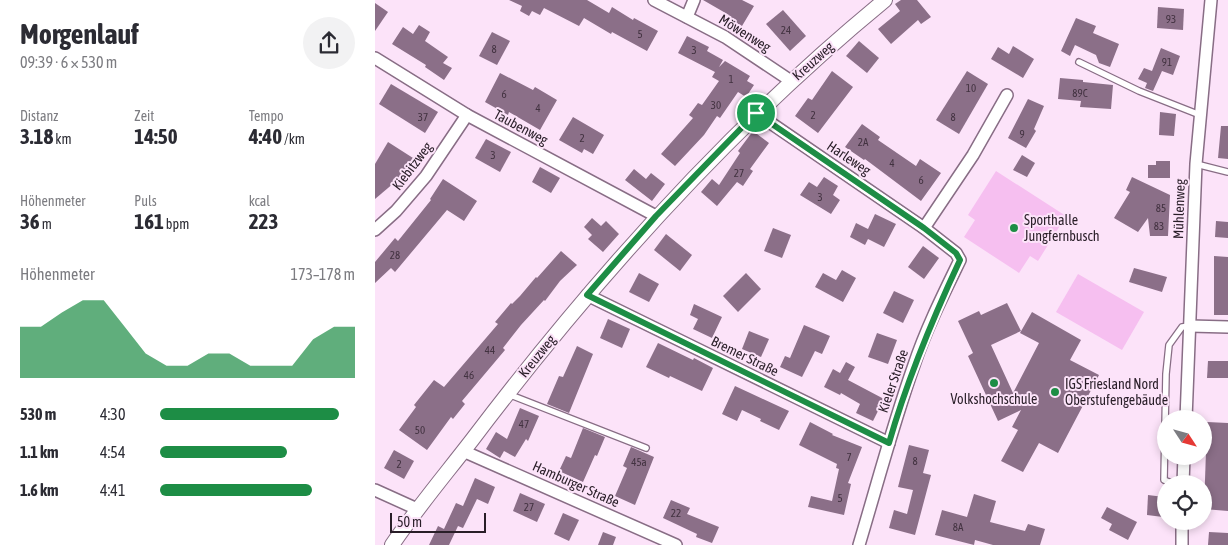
<!DOCTYPE html>
<html lang="de">
<head>
<meta charset="utf-8">
<style>
  body { margin:0; font-family:"Asap Condensed",sans-serif; background:#f2f2f3; color:#2b2b33; height:100vh; display:flex; flex-direction:column; font-size:19px; white-space:nowrap }
  * { box-sizing:border-box; margin:0 }
  p { font-size:16px; color:#7c7c81 }
  .icon { flex:none; width:28px; height:28px; fill:none; stroke:currentColor; stroke-width:2; stroke-linecap:round; stroke-linejoin:round }
  .map { position:relative; flex:1; overflow:hidden }
  .drawer { display:flex; flex-direction:column; background:#fff; width:375px }
  .drawer>* { flex:none }
  .needle { width:32px; rotate:126deg }
  .buttons { position:absolute; left:782px; top:410px; display:grid; gap:10px }
  .buttons a { display:grid; place-items:center; width:55px; height:55px; border-radius:50%; background:#fff; box-shadow:0 2px 8px #0003; font-size:25px }
  .scale { position:absolute; left:15px; bottom:12px; width:96px; box-sizing:border-box; padding-left:5px; border:2px solid #291e28; border-top:0; font-size:14px; line-height:18px; white-space:nowrap; color:#291e28; -webkit-text-stroke:4px #fce3f9; paint-order:stroke }
  .pin { position:absolute; display:grid; place-items:center; width:42px; height:42px; color:#fff; margin:-21px; border:2px solid #fff; border-radius:50%; box-shadow:0 1px 5px #0007 }
  .round { display:grid; place-items:center; flex:none; width:52px; height:52px; border-radius:26px; background:#f2f2f3 }
  .headline { display:flex; align-items:center; justify-content:space-between; height:85px; padding:0 20px }
  h1 { font-size:28px; font-weight:700; line-height:38px }
  .metrics { display:grid; grid-template-columns:repeat(3,1fr); gap:8px; height:85px; padding:5px 20px }
  .metrics div { display:grid; align-content:center }
  .metrics b { font-size:21px; font-weight:700 }
  .metrics small { font-size:14px; font-weight:400 }
  .metrics p { font-size:14px }
  .chart { height:140px; padding:10px 20px }
  .chart p { display:flex; justify-content:space-between }
  .chart svg { width:100%; height:90px; margin-top:5px; fill:#1d8d45; opacity:.7 }
  ul { padding:0 20px; list-style:none; font-size:16px }
  li { display:grid; grid-template-columns:80px 60px 1fr; align-items:center; height:38px }
  li i { height:12px; border-radius:6px; background:#1d8d45 }
  main { display:flex; flex:1; min-height:0 }
  .map>svg:first-child { display:block }
</style>
</head>
<body>
<main>
<section class="drawer">
<div class="headline"><div><h1>Morgenlauf</h1><p>09:39 · 6 × 530 m</p></div><a class="round"><svg class="icon" aria-label="share" viewBox="0 0 24 24"><path d="M12 15V3M7 8l5-5 5 5M5 13v7h14v-7"/></svg></a></div>
<div class="metrics">
<div><p>Distanz</p><b>3.18<small> km</small></b></div>
<div><p>Zeit</p><b>14:50</b></div>
<div><p>Tempo</p><b>4:40<small> /km</small></b></div>
</div>
<div class="metrics">
<div><p>Höhenmeter</p><b>36<small> m</small></b></div>
<div><p>Puls</p><b>161<small> bpm</small></b></div>
<div><p>kcal</p><b>223</b></div>
</div>
<div class="chart"><p><span>Höhenmeter</span>173–178 m</p>
<svg viewBox="0 0 160 44" preserveAspectRatio="none"><path d="M0 44V19L10 19L20 12L30 6L40 6L50 19L60 32L70 38L80 38L90 32L100 32L110 38L120 38L130 38L140 25L150 19L160 19V44z"/></svg>
</div>
<ul>
<li><b>530 m</b>4:30<i style="width:92%"></i></li>
<li><b>1.1 km</b>4:54<i style="width:65%"></i></li>
<li><b>1.6 km</b>4:41<i style="width:78%"></i></li>
</ul>
</section>
<div class="map">
<svg width="853" height="545" viewBox="0 0 853 545">
  <rect width="100%" height="100%" fill="#fce3f9"/>
  <g fill="#f6bff0">
    <polygon points="621,171 691,216 663,261 655,256 644,273 589,237 600,220 593,215"/>
    <polygon points="703,274 769,312 747,350 681,312"/>
  </g>
  <g fill="#8b6f88">
    <polygon points="134,0 212,0 234,13 237,7 258,20 259,18 283,31 272,51 237,32 236,34 209,18 204,26 169,8 165,15 157,11 154,16 145,11 147,6"/>
    <polygon points="328,0 367,0 379,6 367,26 352,18 354,15"/>
    <polygon points="526,0 542,0 556,17 546,24 543,20 516,44 503,29 525,11 520,4"/>
    <polygon points="0,3 13,12 0,31"/>
    <polygon points="783,7 809,9 808,30 782,28"/>
    <polygon points="408,10 431,36 415,51 391,24"/>
    <polygon points="701,18 721,26 718,33 744,44 735,67 724,63 721,55 700,45 695,56 686,51"/>
    <polygon points="44,25 55,32 50,41 73,57 68,63 77,68 69,80 50,67 51,65 17,44 28,27 38,34"/>
    <polygon points="117,32 135,41 122,65 104,56"/>
    <polygon points="312,36 334,47 332,51 348,60 344,67 350,61 375,76 372,81 379,85 371,97 363,92 345,118 342,116 329,135 300,166 286,154 318,118 314,115 323,103 327,105 344,81 337,77 340,72 303,53"/>
    <polygon points="484,41 504,58 492,73 471,56"/>
    <polygon points="638,46 659,59 648,78 616,59 623,47 634,54"/>
    <polygon points="786,48 805,56 798,75 787,71 778,91 770,88 772,83 763,79 769,68 777,71"/>
    <polygon points="457,71 478,87 443,133 420,116 433,98 437,100"/>
    <polygon points="592,71 613,84 584,134 561,120"/>
    <polygon points="125,73 158,90 160,87 182,100 165,130 134,112 133,115 110,102"/>
    <polygon points="685,78 708,80 708,82 738,85 736,109 705,107 706,101 683,99"/>
    <polygon points="16,84 63,112 50,133 4,104"/>
    <polygon points="653,99 669,106 659,129 661,131 651,148 633,138"/>
    <polygon points="785,112 801,114 799,136 784,135"/>
    <polygon points="198,117 229,135 218,154 209,149 207,153 184,140"/>
    <polygon points="487,124 505,137 503,140 541,166 545,159 566,173 546,201 490,159 489,160 470,147"/>
    <polygon points="846,126 853,126 853,159 843,158"/>
    <polygon points="378,131 394,143 375,169 378,171 368,186 362,182 342,206 326,192 337,179 344,185 365,153 363,151"/>
    <polygon points="111,139 136,152 125,172 100,158"/>
    <polygon points="13,142 38,158 26,177 0,199 0,164"/>
    <polygon points="647,155 660,163 652,177 638,170"/>
    <polygon points="781,161 795,161 795,178 773,178 773,165 781,165"/>
    <polygon points="165,167 185,178 176,193 157,182"/>
    <polygon points="259,169 271,179 276,173 290,184 277,201 250,180"/>
    <polygon points="449,177 463,186 458,195 465,200 456,214 425,195 434,182 442,187"/>
    <polygon points="757,177 795,195 793,236 775,236 773,218 763,232 739,218 755,192 751,190"/>
    <polygon points="68,179 102,201 89,221 72,210 20,272 16,268 0,283 0,262 20,238 23,241 56,200 55,199"/>
    <polygon points="500,214 521,224 509,247 493,239 490,245 475,237 481,223 493,229"/>
    <polygon points="217,218 226,226 231,221 244,234 228,252 213,239 217,235 209,227"/>
    <polygon points="841,221 853,222 853,238 840,237"/>
    <polygon points="398,228 416,235 407,258 389,251"/>
    <polygon points="291,234 317,255 305,271 279,250"/>
    <polygon points="548,246 564,258 549,279 533,267"/>
    <polygon points="186,251 202,265 185,281 170,301 169,300 146,325 128,348 130,350 87,401 90,404 78,419 76,417 52,450 24,430 41,407 39,405 59,380 69,387 123,324 120,322 136,303 137,304 145,296 161,277 162,278"/>
    <polygon points="839,256 853,257 853,315 839,315"/>
    <polygon points="759,268 792,277 787,292 754,282"/>
    <polygon points="467,270 481,278 468,302 440,287 448,273 461,280"/>
    <polygon points="264,273 284,284 274,302 254,292"/>
    <polygon points="371,273 386,289 363,312 348,296"/>
    <polygon points="519,291 539,300 528,323 508,313"/>
    <polygon points="632,303 646,331 616,345 638,393 664,343 645,333 657,312 706,340 695,360 724,375 683,453 664,443 648,472 626,461 643,430 637,427 646,410 623,421 593,356 598,353 583,321 604,311 606,315"/>
    <polygon points="319,304 347,317 337,338 318,329 323,319 315,315"/>
    <polygon points="233,319 255,329 247,348 225,338"/>
    <polygon points="429,325 455,336 447,354 440,351 427,377 405,367 410,356 415,358"/>
    <polygon points="374,331 394,339 386,357 367,349"/>
    <polygon points="502,333 522,340 513,364 493,357"/>
    <polygon points="283,343 318,360 319,358 338,368 327,391 295,376 294,378 271,367"/>
    <polygon points="202,346 218,354 194,413 172,404 184,376 188,377"/>
    <polygon points="833,361 853,361 853,378 832,378"/>
    <polygon points="471,362 480,367 473,380 509,399 498,421 481,413 485,404 466,393 465,395 449,387 458,369 465,373"/>
    <polygon points="360,386 414,411 404,430 385,421 386,419 367,410 362,421 347,414"/>
    <polygon points="145,408 164,416 153,441 151,439 140,457 129,451 125,458 111,449 121,432 132,439"/>
    <polygon points="435,422 458,434 457,435 487,447 473,483 476,484 469,515 433,507 436,496 457,501 464,469 461,468 462,464 424,445"/>
    <polygon points="832,422 853,423 853,511 829,509"/>
    <polygon points="208,428 230,437 222,456 220,455 208,482 184,471 191,456 196,458"/>
    <polygon points="534,445 554,450 548,473 556,475 540,535 514,528 519,510 532,514 538,490 523,487"/>
    <polygon points="256,447 279,457 260,505 240,496 252,468 248,466"/>
    <polygon points="19,450 39,461 29,479 9,468"/>
    <polygon points="100,478 120,487 113,504 102,499 88,528 83,526 74,545 54,545 63,526 69,529 81,503 88,506"/>
    <polygon points="145,493 170,504 162,522 138,511"/>
    <polygon points="599,494 621,501 615,522 650,531 653,524 670,529 665,545 618,545 600,540 599,545 560,535 567,510 592,517"/>
    <polygon points="773,495 789,497 788,517 772,515"/>
    <polygon points="296,500 315,508 312,514 344,527 337,543 321,537 322,534 288,518"/>
    <polygon points="732,507 762,522 753,540 734,530 737,524 726,518"/>
    <polygon points="188,513 204,520 194,541 179,534"/>
    <polygon points="228,532 241,537 238,545 223,545"/>
    <polygon points="834,532 853,533 853,545 833,545"/>
  </g>
  <g fill="none" stroke-linecap="round" stroke-linejoin="round">
    <defs>
      <g id="service">
        <polyline points="704,62 764,91 825,115"/>
        <polyline points="821,164 853,172"/>
        <polyline points="133,394 271,448"/>
        <polyline points="799,484 789,480 791,374 794,345 807,327 815,326"/>
      </g>
      <g id="minor">
        <polyline points="279,0 350,37 416,81"/>
        <polyline points="312,17 319,0"/>
        <polyline points="0,58 92,115 281,216"/>
        <path d="M381,113L549,228L581,253L585,260C568,295 551,329 539,365C518,424 502,485 484,545"/>
        <polyline points="549,228 598,155 632,95"/>
        <polyline points="0,230 21,211 51,176 92,115"/>
        <polyline points="212,295 514,443"/>
        <polyline points="815,326 853,327"/>
        <polyline points="811,419 821,164 836,0"/>
        <polyline points="88,451 301,545"/>
        <polyline points="808,484 809,456"/>
        <polyline points="0,490 42,509"/>
        <polyline points="807,545 807,521"/>
      </g>
      <path id="tertiary" d="M17,545C42,508 70,475 97,440C219,279 354,128 510,0"/>
    </defs>
    <use href="#service" stroke="#886d85" stroke-width="8"/>
    <use href="#minor" stroke="#886d85" stroke-width="14"/>
    <use href="#tertiary" stroke="#886d85" stroke-width="16"/>
    <use href="#service" stroke="#fff" stroke-width="5.5"/>
    <use href="#minor" stroke="#fff" stroke-width="11"/>
    <use href="#tertiary" stroke="#fff" stroke-width="14"/>
  </g>
  <g fill="none" stroke-linecap="round" stroke-linejoin="round">
    <defs>
      <path id="route" d="M381,113L549,228L581,253L585,260C557,320 532,380 514,443L212,295L281,216Z"/>
    </defs>
    <use href="#route" stroke="#fff" stroke-width="10"/>
    <use href="#route" stroke="#1d8d45" stroke-width="6"/>
  </g>
  <g fill="#1d8d45" stroke="#fce3f9" stroke-width="2">
    <circle cx="639" cy="228" r="5"/>
    <circle cx="619" cy="383" r="5"/>
    <circle cx="680" cy="392" r="5"/>
  </g>
  <g text-anchor="middle" dominant-baseline="central" stroke-width="4" stroke-linejoin="round" paint-order="stroke">
    <g font-size="11" fill="#423240">
      <text x="796" y="19">93</text>
      <text x="411" y="30">24</text>
      <text x="265" y="34">5</text>
      <text x="119" y="49">8</text>
      <text x="319" y="50">3</text>
      <text x="792" y="62">91</text>
      <text x="356" y="79">1</text>
      <text x="596" y="88">10</text>
      <text x="705" y="93">89C</text>
      <text x="129" y="94">6</text>
      <text x="341" y="105">30</text>
      <text x="163" y="108">4</text>
      <text x="438" y="115">2</text>
      <text x="48" y="117">37</text>
      <text x="578" y="117">8</text>
      <text x="647" y="134">9</text>
      <text x="207" y="138">2</text>
      <text x="488" y="142">2A</text>
      <text x="118" y="155">3</text>
      <text x="517" y="163">4</text>
      <text x="364" y="173">27</text>
      <text x="546" y="180">6</text>
      <text x="445" y="197">3</text>
      <text x="786" y="208">85</text>
      <text x="784" y="226">83</text>
      <text x="20" y="255">28</text>
      <text x="115" y="350">44</text>
      <text x="94" y="375">46</text>
      <text x="149" y="424">47</text>
      <text x="45" y="430">50</text>
      <text x="474" y="457">7</text>
      <text x="540" y="461">8</text>
      <text x="264" y="462">45a</text>
      <text x="24" y="464">2</text>
      <text x="465" y="498">5</text>
      <text x="154" y="507">27</text>
      <text x="301" y="513">22</text>
      <text x="583" y="527">8A</text>
    </g>
    <g font-size="14" fill="#291e28" stroke="#fce3f9">
      <text transform="translate(370 33) rotate(32)">Möwenweg</text>
      <text transform="translate(438 61) rotate(-42)">Kreuzweg</text>
      <text transform="translate(146 127) rotate(28)">Taubenweg</text>
      <text transform="translate(474 158) rotate(34)">Harleweg</text>
      <text transform="translate(37 166) rotate(-53)">Kiebitzweg</text>
      <text transform="translate(804 209) rotate(-88)">Mühlenweg</text>
      <text transform="translate(162 356) rotate(-51)">Kreuzweg</text>
      <text transform="translate(370 356) rotate(26)">Bremer Straße</text>
      <text transform="translate(518 381) rotate(-71)">Kieler Straße</text>
      <text transform="translate(201 484) rotate(24)">Hamburger Straße</text>
    </g>
    <g font-size="14" fill="#291e28" stroke="#fce3f9" text-anchor="start">
      <text x="649" y="220">Sporthalle<tspan x="649" dy="16">Jungfernbusch</tspan></text>
      <text x="690" y="384">IGS Friesland Nord<tspan x="690" dy="16">Oberstufengebäude</tspan></text>
      <text x="619" y="399" text-anchor="middle">Volkshochschule</text>
    </g>
  </g>
</svg>
<div class="buttons">
<a><svg class="needle" viewBox="-14 -14 28 28"><path d="M0-13l5 13h-10z" fill="#e53935"/><path d="M0 13l5-13h-10z" fill="#7c7c81"/></svg></a>
<a><svg class="icon" aria-label="locate" viewBox="0 0 24 24"><circle cx="12" cy="12" r="6"/><path d="M12 2v4M12 18v4M2 12h4M18 12h4"/></svg></a>
</div>
<div class="scale">50 m</div>
<div class="pin" style="left:381px;top:113px;background:#1e9e55"><svg class="icon" aria-label="arrive" viewBox="0 0 24 24"><path d="M6 21V4h12l-3 4 3 4H6"/></svg></div>
</div>
</main>
</body>
</html>
